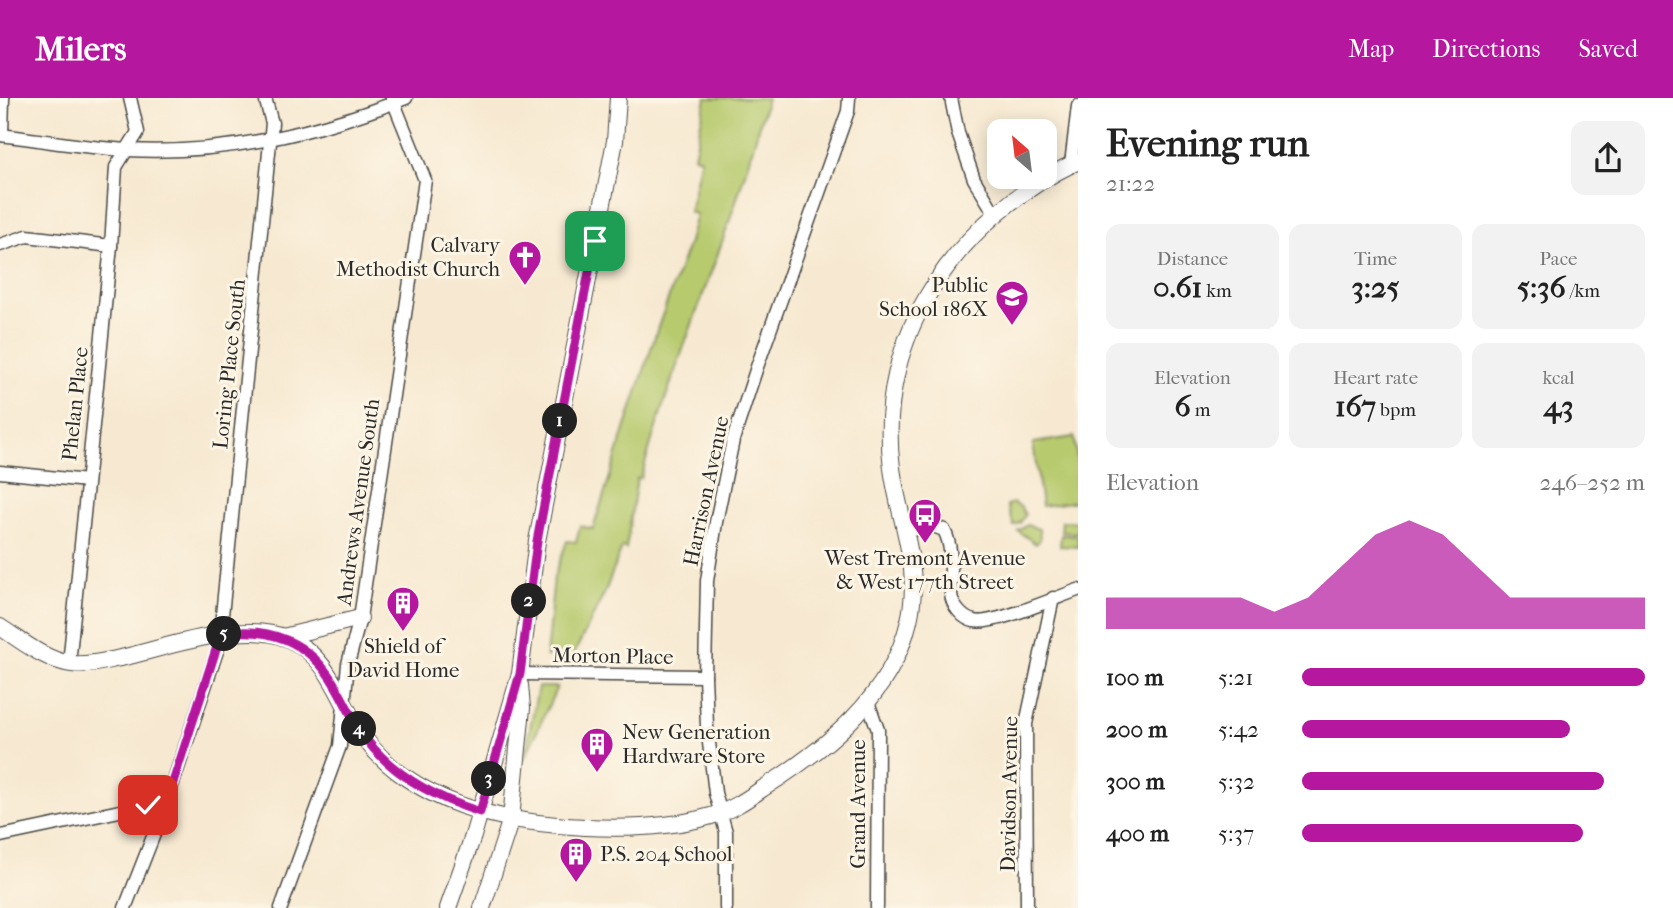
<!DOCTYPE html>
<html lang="en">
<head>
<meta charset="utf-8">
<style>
  body { margin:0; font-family:"IM FELL French Canon",serif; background:#f2f2f2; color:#222; height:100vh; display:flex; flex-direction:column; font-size:26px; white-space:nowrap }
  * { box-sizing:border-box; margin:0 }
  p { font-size:23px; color:#767676 }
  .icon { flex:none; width:38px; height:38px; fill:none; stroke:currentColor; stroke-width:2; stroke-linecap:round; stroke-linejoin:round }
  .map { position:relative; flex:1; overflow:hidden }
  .panel { display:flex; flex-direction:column; background:#fff; width:595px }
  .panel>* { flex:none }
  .needle { width:46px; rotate:332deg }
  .buttons { position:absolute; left:987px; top:21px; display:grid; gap:14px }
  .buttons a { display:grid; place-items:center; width:70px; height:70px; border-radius:14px; background:#fff; box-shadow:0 4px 18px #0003; font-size:35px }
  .pin { position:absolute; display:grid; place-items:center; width:60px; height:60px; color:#fff; margin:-30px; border-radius:14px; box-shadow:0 4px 10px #0006 }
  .km { position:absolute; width:35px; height:35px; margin:-18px; border-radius:50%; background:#222; color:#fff; font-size:19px; line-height:35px; text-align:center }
  .round { display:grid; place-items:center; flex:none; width:74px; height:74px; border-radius:14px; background:#f2f2f2 }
  .head { display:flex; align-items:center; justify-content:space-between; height:119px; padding:0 28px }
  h1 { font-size:38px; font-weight:700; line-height:52px }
  .figures { display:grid; grid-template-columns:repeat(3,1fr); gap:10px; height:119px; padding:7px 28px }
  .figures div { display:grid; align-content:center; border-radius:14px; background:#f2f2f2; text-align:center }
  .figures b { font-size:30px; font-weight:700 }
  .figures small { font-size:19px; font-weight:400 }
  .figures p { font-size:19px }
  .chart { height:196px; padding:14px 28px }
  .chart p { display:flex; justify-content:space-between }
  .chart svg { width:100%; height:126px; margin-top:7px; fill:#b5179e; opacity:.7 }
  ul { padding:0 28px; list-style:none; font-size:23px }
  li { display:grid; grid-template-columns:112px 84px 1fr; align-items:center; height:52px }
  li i { height:18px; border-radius:9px; background:#b5179e }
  header { display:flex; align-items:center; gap:42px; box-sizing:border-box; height:98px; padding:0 35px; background:#b5179e; color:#fff }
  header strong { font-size:33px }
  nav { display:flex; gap:38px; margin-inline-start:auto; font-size:24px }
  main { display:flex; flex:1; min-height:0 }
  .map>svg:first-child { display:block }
</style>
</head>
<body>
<header>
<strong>Milers</strong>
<nav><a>Map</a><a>Directions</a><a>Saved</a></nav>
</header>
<main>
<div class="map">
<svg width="1078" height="810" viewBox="0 0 1078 810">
  <rect width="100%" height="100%" fill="#fcf5e5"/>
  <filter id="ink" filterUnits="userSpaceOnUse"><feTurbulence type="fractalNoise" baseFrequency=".0143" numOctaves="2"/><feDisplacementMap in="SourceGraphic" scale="14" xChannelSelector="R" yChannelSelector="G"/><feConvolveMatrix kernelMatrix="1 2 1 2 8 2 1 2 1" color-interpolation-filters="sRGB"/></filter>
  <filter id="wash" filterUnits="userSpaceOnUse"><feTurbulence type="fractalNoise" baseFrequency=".00686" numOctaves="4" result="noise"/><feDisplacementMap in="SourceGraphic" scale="28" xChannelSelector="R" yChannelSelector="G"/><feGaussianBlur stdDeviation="1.57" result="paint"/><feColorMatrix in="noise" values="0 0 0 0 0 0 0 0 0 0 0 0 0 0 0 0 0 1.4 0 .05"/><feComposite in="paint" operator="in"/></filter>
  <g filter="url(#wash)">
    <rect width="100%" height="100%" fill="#f7e9d1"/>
    <g fill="#b7ca6e" stroke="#717a4c" stroke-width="2">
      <path d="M706,0H767C755,44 741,89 726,133C697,215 664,296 641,380H637L626,451L622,449L605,494L572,560L546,558L554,479L567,443L576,444L580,428L593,431L658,229L689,144L696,116L689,114L701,60L694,58Z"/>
      <polygon points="1074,339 1078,368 1078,403 1042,408 1033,345"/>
      <polygon points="1013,405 1021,409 1025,417 1020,425 1014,428 1007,407"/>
      <polygon points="1062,423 1078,424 1078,435 1061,434"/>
      <polygon points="1027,427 1039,431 1040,441 1036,446 1018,433"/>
      <polygon points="1061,437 1078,438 1078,449 1060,448"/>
      <polygon points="538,589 557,589 524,662"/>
    </g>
  </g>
  <g filter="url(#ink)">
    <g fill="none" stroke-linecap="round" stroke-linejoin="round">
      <defs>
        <g id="minor">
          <polyline points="951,0 958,35 974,81 995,116"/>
          <path d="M0,37C43,42 85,50 128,52C224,57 318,35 406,0"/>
          <polyline points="2,37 3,0"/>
          <polyline points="1071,66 1078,8"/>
          <polyline points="0,147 27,138 111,148"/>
          <polyline points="0,374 87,383"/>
          <path d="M907,433L933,428L944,432C954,451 950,475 951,496C952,508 963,521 974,523C992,528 1057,499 1078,492"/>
          <polyline points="69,566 111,148 116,69 138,34 130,0"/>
          <polyline points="520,576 705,578"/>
          <polyline points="868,604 878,632 877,810"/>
          <polyline points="1,738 167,703"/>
          <polyline points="125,810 167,703 219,547 272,25 265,0"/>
          <polyline points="281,810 340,648 348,566 360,520 425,82 392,0"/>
          <polyline points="726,810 726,734 715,695 707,628 705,578 707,483 716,424 733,342 757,269 848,13 849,0"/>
          <polyline points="1027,810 1026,626 1053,500"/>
        </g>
        <g id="major">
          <path d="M0,529C22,543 46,563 72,566C88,568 105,563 121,560C168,549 244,521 289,541C330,559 339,603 362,637C385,670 423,694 460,707C527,731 643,738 711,718C730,713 746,702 762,691C825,651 891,600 909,523C922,467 899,424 892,370C874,236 960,119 1078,63"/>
          <polyline points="283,539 360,520"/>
          <polyline points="448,810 473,738 520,576 537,443 615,43 618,0"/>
          <polyline points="482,810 511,721 522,610 520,587"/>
        </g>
      </defs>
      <use href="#minor" stroke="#4a4844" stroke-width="15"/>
      <use href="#major" stroke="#4a4844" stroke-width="18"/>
      <use href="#minor" stroke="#fff" stroke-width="12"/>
      <use href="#major" stroke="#fff" stroke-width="16"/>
    </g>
  </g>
  <g fill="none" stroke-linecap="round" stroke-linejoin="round" filter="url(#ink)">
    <defs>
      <path id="route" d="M148,707L167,703L221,536C269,527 310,544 335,587C348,609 357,632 374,651C403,683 440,701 480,714L520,576L537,443L595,143"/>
    </defs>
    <use href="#route" stroke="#fff" stroke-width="14"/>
    <use href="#route" stroke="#b5179e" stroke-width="9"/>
  </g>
  <defs>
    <symbol id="church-pin" viewBox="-11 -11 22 30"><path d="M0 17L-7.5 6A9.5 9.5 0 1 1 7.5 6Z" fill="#b5179e" stroke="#fcf5e5"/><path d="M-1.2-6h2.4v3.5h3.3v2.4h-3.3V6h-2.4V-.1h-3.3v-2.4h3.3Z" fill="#fff"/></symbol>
    <symbol id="school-pin" viewBox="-11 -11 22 30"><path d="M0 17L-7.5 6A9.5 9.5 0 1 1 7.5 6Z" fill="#b5179e" stroke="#fcf5e5"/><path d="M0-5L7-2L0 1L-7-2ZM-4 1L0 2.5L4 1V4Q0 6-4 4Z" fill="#fff"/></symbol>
    <symbol id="bus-pin" viewBox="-11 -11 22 30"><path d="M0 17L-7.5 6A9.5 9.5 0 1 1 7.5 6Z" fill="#b5179e" stroke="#fcf5e5"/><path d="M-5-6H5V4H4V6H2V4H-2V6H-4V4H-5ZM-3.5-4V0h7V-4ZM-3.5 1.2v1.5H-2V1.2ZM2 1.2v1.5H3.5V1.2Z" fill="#fff"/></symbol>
    <symbol id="building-pin" viewBox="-11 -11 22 30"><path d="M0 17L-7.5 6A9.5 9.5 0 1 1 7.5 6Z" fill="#b5179e" stroke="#fcf5e5"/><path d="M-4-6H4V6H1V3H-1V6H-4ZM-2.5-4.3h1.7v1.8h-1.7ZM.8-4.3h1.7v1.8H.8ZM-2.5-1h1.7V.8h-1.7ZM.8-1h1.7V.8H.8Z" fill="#fff"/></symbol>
  </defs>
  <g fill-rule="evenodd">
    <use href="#church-pin" x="506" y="140" width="38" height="52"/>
    <use href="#school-pin" x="993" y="180" width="38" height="52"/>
    <use href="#bus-pin" x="906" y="398" width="38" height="52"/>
    <use href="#building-pin" x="384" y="486" width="38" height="52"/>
    <use href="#building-pin" x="578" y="627" width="38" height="52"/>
    <use href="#building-pin" x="557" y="737" width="38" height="52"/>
  </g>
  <g text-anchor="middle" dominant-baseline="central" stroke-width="6" stroke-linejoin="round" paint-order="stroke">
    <g font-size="21" fill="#2b2b2b" stroke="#fcf5e5" text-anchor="end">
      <text x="500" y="147">Calvary<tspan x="500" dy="24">Methodist Church</tspan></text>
      <text x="988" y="187">Public<tspan x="988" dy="24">School 186X</tspan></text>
      <text x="925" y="460" text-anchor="middle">West Tremont Avenue<tspan x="925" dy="24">&amp; West 177th Street</tspan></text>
      <text x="403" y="548" text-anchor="middle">Shield of<tspan x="403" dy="24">David Home</tspan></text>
      <text x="622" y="634" text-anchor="start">New Generation<tspan x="622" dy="24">Hardware Store</tspan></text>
      <text x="600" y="756" text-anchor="start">P.S. 204 School</text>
    </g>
    <g font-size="21" fill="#2b2b2b" stroke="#fcf5e5">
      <text transform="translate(229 266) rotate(-84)">Loring Place South</text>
      <text transform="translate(75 306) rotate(-84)">Phelan Place</text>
      <text transform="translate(706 393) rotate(-78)">Harrison Avenue</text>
      <text transform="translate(358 404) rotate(-82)">Andrews Avenue South</text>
      <text transform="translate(613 558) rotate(1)">Morton Place</text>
      <text transform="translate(1009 696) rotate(-89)">Davidson Avenue</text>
      <text transform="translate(858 706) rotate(-90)">Grand Avenue</text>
    </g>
  </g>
</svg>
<div class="buttons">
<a><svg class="needle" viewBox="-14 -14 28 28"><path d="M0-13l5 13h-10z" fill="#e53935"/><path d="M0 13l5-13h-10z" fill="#767676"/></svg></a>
</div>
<div class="pin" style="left:595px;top:143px;background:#1e9e55"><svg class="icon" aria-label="arrive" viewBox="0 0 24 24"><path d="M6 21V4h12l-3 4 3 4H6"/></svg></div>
<div class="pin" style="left:148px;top:707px;background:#d93025"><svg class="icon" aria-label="check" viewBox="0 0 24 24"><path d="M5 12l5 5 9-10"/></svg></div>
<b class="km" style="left:560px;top:323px">1</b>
<b class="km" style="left:529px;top:503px">2</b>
<b class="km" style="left:489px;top:681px">3</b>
<b class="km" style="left:359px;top:631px">4</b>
<b class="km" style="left:224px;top:536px">5</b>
</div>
<section class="panel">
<div class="head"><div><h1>Evening run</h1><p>21:22</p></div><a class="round"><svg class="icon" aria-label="share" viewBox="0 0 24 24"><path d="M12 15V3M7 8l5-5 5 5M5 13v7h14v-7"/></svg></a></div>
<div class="figures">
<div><p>Distance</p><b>0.61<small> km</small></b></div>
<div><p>Time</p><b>3:25</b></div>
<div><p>Pace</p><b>5:36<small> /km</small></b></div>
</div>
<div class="figures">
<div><p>Elevation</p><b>6<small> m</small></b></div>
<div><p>Heart rate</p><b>167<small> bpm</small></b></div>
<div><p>kcal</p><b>43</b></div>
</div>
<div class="chart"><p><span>Elevation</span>246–252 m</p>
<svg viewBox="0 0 160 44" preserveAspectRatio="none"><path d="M0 44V33L10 33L20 33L30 33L40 33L50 38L60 33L70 22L80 11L90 6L100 11L110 22L120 33L130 33L140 33L150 33L160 33V44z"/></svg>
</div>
<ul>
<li><b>100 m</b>5:21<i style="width:100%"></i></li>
<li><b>200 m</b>5:42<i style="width:78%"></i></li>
<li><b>300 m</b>5:32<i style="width:88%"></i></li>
<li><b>400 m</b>5:37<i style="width:82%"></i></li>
</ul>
</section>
</main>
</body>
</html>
